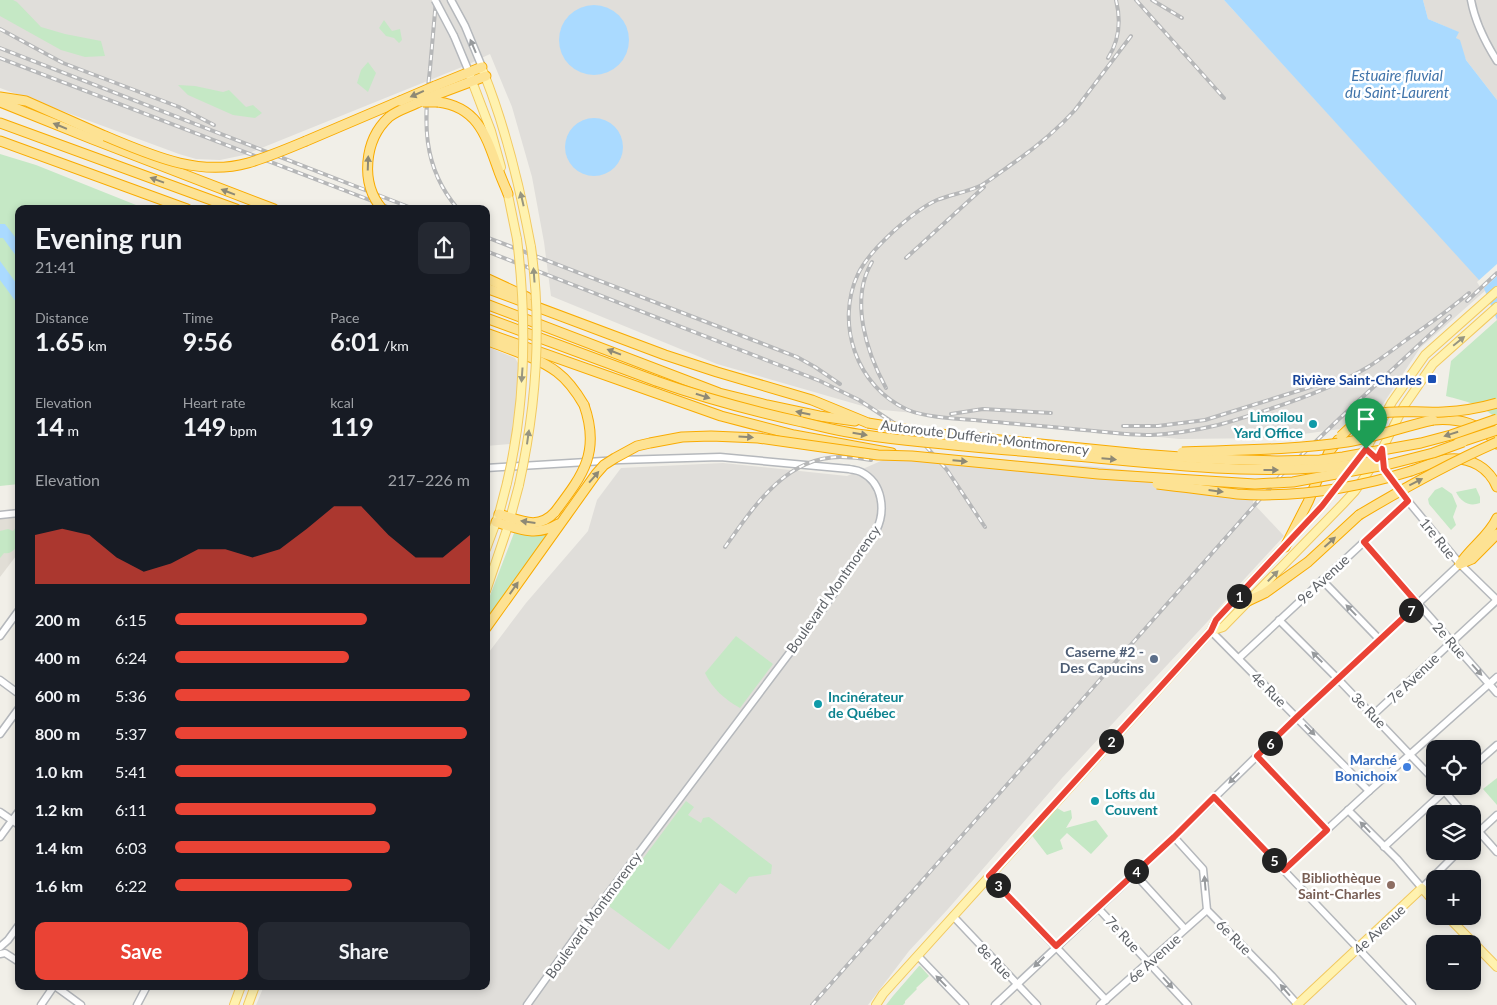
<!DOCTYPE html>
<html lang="en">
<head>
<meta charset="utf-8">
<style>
  body { margin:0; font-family:Lato,sans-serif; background:#242831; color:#f1f3f6; height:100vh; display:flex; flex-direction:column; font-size:19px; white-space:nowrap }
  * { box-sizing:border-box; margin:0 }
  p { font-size:16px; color:#9ea1a6 }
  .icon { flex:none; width:28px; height:28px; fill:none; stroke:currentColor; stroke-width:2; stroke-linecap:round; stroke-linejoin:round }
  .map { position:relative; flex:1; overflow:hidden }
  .panel { position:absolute; left:15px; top:205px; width:475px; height:785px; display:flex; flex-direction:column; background:#171b24; border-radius:10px; box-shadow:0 2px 8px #0003 }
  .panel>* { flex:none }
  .fabs { position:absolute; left:1426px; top:740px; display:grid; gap:10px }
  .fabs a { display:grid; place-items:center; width:55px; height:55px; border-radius:10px; background:#171b24; box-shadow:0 2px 8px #0003; font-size:25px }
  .pin { position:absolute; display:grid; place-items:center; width:42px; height:42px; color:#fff; margin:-51px -21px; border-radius:50% 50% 50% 0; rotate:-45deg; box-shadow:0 0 5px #0007 }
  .pin .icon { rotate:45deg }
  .km { position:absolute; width:25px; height:25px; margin:-12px; border-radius:50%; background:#222; color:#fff; font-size:14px; line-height:25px; text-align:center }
  .round { display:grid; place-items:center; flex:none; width:52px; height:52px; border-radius:10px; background:#242831 }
  .summary { display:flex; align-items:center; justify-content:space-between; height:85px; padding:0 20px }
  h1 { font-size:28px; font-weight:700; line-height:38px }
  .metrics { display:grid; grid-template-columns:repeat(3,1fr); gap:8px; height:85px; padding:5px 20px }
  .metrics div { display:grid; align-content:center }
  .metrics b { font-size:25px; font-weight:700 }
  .metrics small { font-size:14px; font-weight:400 }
  .metrics p { font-size:14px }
  .chart { height:140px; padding:10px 20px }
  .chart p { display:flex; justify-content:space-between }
  .chart svg { width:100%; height:90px; margin-top:5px; fill:#ea4335; opacity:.7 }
  .button { display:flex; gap:10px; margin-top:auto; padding:10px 20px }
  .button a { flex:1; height:58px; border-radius:10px; background:#ea4335; color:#fff; font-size:20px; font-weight:700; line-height:58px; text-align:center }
  .button a+a { background:#242831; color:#f1f3f6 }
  ul { padding:0 20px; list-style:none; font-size:16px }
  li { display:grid; grid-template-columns:80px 60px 1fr; align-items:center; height:38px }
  li i { height:12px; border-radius:6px; background:#ea4335 }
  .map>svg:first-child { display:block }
</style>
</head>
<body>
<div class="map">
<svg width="1497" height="1005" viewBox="0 0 1497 1005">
  <rect width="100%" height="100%" fill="#f1efe8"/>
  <g fill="#e0deda">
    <polygon points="0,0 1224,0 1483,283 1486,290 1420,348 1381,407 1362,411 1340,429 1274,438 1179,439 873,409 717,364 551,296 544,242 532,177 512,107 490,54 467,65 244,155 220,160 196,159 179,154 0,88"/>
    <polygon points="1423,0 1497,0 1497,100 1466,60 1456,38 1458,32 1428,19"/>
    <polygon points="486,346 515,358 521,368 515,433 510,444 486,446"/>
    <polygon points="901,452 1099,467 1255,484 1253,503 1284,536 1237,587 1209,620 1062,778 948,909 909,951 868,1005 256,1005 264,986 486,986 486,656 526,603 588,531 597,500 621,468 723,463 847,476"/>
  </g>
  <polygon fill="#e1ded6" points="19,513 19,552 0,577 0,515"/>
  <g fill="#c5e8c5">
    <polygon points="0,0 13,0 17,2 41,27 65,34 101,41 105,56 85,57 61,50 0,16"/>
    <polygon points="384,20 392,31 400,29 402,40 399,43 394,38 386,36 379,28"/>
    <polygon points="368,62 376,73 368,92 357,83 361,70"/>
    <polygon points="178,85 195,86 223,92 229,90 246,107 253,105 262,113 255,118 233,115 188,95"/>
    <polygon points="0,154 36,165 146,209 19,209 19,484 0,486"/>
    <path d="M1497,320V420C1485,405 1464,401 1446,396L1451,361Z"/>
    <polygon points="1442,487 1452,494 1457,506 1453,517 1456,525 1451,530 1429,504 1428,499 1435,490"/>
    <path d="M1476,488L1480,497V503C1469,507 1461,502 1456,492Z"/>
    <path d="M19,523C19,528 20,536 19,541C17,548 11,555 4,553L0,558V531L8,529L13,531Z"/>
    <path d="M549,532L551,534L486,624V606L514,533C528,533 534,537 549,532Z"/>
    <path d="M736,636L773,664L740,708C725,700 712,688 705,673Z"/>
    <polygon points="1497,778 1497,805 1483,789"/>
    <polygon points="686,801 694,807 688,815 701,823 703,818 709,817 772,865 771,874 749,877 736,894 720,883 669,950 610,907 609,904"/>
    <polygon points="1057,808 1064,812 1071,810 1072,818 1066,828 1096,820 1108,836 1091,854 1067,833 1060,840 1063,849 1047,855 1030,833"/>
    <polygon points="919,966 920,966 929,976 916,988 917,989 905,1001 905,1003 903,1005 886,1005 893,996"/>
  </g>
  <g fill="#aadaff">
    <polygon points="1224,0 1423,0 1428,19 1459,32 1456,38 1460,40 1466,60 1497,100 1497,320 1483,286 1479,280"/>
    <circle cx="594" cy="40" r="35"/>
    <circle cx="594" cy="147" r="29"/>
    <polygon points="0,224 5,224 19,242 19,260 3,238 0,238"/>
    <polygon points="0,261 19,287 19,306 0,280"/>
  </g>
  <polygon fill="#f1efe8" points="1497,264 1497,276 1482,290 1477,282"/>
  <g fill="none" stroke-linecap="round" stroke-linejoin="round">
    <defs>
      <g id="minor">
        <polyline points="451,0 465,26 482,67"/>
        <path d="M1471,0C1475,22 1485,42 1497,61"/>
        <polyline points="454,36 469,72"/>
        <polyline points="1367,450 1377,459 1408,501 1460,564 1497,600"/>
        <path d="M486,468L620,460L720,457L849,469C853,470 857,470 861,472C883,483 886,511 876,531L825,606L577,935L527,1005"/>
        <polyline points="0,515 19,513"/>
        <polyline points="1364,542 1497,693"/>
        <polyline points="1322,580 1380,640"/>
        <polyline points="1279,620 1338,679 1435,781"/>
        <polyline points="1211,631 1369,791"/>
        <polyline points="0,636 19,610"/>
        <polyline points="1239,658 1408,501"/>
        <polyline points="0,680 19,694"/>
        <polyline points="1373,715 1497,600"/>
        <polyline points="0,734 19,708"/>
        <polyline points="1257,756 1327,830"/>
        <polyline points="1472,767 1497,745"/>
        <polyline points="1440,786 1464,814"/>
        <polyline points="1214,797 1412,1005"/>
        <polyline points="1348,810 1397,859 1422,888 1459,851"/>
        <polyline points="0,812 19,825"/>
        <polyline points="1472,824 1497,852"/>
        <polyline points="0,837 19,811"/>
        <polyline points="1174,837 1203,869 1207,910 1272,976 1298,1005"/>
        <polyline points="1472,838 1497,815"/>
        <polyline points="1384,847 1450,786"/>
        <polyline points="1283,870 1369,791 1497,677"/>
        <polyline points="1134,873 1185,929"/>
        <polyline points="989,876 1106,1000"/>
        <polyline points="1098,908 1188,1005"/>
        <polyline points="953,916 1037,1005"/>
        <polyline points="0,947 8,940 19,925"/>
        <polyline points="0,954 5,953 19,962"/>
        <polyline points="918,956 965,1005"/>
        <polyline points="55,986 81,1005"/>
        <polyline points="41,1005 54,986"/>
        <polyline points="137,1005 147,986"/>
        <polyline points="995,1005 1174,837 1297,717 1460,564"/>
        <polyline points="1100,1005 1207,910"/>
      </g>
      <g id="major">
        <path d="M483,71C506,128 520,187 531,247"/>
        <polyline points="470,76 491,131 501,167"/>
        <polyline points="507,190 517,239"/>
        <polyline points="1360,456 1366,449 1392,402 1425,355 1497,291"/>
        <polyline points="486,549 499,514 507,483"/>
        <polyline points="486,591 508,526 519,485"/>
        <polyline points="1211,631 1223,627 1342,505 1355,491 1377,459 1404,406 1433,364 1497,307"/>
        <polyline points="1447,916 1497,967"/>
        <polyline points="234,1005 241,986"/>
        <polyline points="248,1005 255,986"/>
        <polyline points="876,1005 883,994 1211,631 1216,620 1322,506 1350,469"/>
        <polyline points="1297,1005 1422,888 1435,903"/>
      </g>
      <g id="highway">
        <polyline points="435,86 482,67"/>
        <polyline points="438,94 486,76"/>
        <polyline points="0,97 26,101 105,136"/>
        <polyline points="0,102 92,139 274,209"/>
        <path d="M438,102C478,107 486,136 498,169C501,178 505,186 508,194"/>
        <polyline points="0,123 236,209"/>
        <polyline points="0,141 187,209"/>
        <polyline points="306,141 400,101"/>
        <polyline points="486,278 527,297"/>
        <polyline points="486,288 665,355 717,372 812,400 868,423"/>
        <polyline points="486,304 719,393 767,405 819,416 855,421"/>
        <polyline points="486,318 656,381"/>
        <polyline points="486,333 721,416 794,435 892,453"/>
        <path d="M486,340C508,349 539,358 557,372C569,381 577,393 584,405"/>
        <path d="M1433,420C1457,418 1483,423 1497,444"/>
        <path d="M1411,471C1423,467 1437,460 1449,459C1471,457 1489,468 1497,487"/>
        <path d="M499,514C520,520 538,531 555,512"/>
        <path d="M496,522C518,529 537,537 558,524"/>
        <polyline points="1285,547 1308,502 1329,452 1338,440"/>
        <path d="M1460,564C1470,548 1489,536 1497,518"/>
        <polyline points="1460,564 1472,559 1497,534"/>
        <polyline points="1248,601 1265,593 1308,562 1359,515"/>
        <polyline points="486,628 566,516"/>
      </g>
    </defs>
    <use href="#minor" stroke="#b5b8bc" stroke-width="9"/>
    <use href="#major" stroke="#f2c960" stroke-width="10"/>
    <use href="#highway" stroke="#f9ab00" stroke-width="11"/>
    <use href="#minor" stroke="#fff" stroke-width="6"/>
    <use href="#major" stroke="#fff2af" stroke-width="8"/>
    <use href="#highway" stroke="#fde293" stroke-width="9"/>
    <defs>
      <g id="rail">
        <path d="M436,0C434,23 432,46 430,69C424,121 421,166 458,209"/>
        <polyline points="1136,0 1224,98"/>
        <polyline points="1152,0 1182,18"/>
        <polyline points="0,29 63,63 179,107 214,125"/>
        <path d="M1131,36L1075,110C1056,131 1035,148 1012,164C1002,171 992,179 982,185C968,192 952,194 937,200C913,211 870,249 858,274C835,323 856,387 908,410C927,418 964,419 985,421C1014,424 1044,426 1073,429C1099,431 1125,435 1151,435C1173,434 1197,430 1218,425C1237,420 1254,414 1273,408C1306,397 1338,385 1368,367C1381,359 1394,349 1406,340C1428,325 1449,310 1469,293"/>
        <polyline points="0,48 414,209"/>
        <polyline points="0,58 393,209"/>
        <path d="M1108,58C1119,41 1121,20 1116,0"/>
        <polyline points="486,237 797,357 815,367 840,384"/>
        <polyline points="486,251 820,381 859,400 900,427 924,444 947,470 985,527"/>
        <polyline points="906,258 984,187"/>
        <path d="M872,262C849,300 867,353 886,388"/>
        <polyline points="1467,301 1497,273"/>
        <polyline points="951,414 983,409 1051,413"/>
        <polyline points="1123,426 1158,426 1205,420 1317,385"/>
        <path d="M725,547C753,508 785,457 840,457C850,457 861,458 871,460"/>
        <polyline points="812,1005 1283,473 1339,419 1450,316"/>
      </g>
    </defs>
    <use href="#rail" stroke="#b6b7b8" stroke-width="4"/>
    <use href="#rail" stroke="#fff" stroke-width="2" stroke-dasharray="5.5" stroke-linecap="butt"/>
    <defs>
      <polyline id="minor-bridge" points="435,0 454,36"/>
      <g id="major-bridge">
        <path d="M507,483C526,403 527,320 517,239"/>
        <path d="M519,485C536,408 542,325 531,247"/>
      </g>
      <g id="highway-bridge">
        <polyline points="400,101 435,86"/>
        <polyline points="423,102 438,102"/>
        <path d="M105,136C151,155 198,177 248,163C268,157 287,149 306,141"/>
        <path d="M382,209C360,183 364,140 389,117C398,110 407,108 417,103C424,100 431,97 438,94"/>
        <path d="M656,381C704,398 752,411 802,422C822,427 843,432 865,435C934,445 1005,449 1075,456C1173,465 1272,478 1369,462"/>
        <polyline points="868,423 930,433 1140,454 1208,459 1277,461 1320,460 1343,457 1421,443 1451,435 1497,419"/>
        <path d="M1341,436C1374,402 1401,414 1443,412C1461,411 1480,408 1497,403"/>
        <polyline points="1458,443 1497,430"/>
        <path d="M1182,452C1237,450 1292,450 1347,442C1376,437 1405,426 1433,420"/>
        <path d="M1157,484C1184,487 1211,491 1237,494C1296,498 1356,488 1411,471"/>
        <path d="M555,512C582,476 601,453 584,405"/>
        <path d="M1359,515C1404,488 1449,463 1497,442"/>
        <polyline points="566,516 596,474 604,465 615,458 637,446 650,443 682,437 711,436 758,438 878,455 912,456 1098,474 1255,484 1293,482 1390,464 1433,453 1463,442"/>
      </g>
    </defs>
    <use href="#minor-bridge" stroke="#b5b8bc" stroke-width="9" stroke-linecap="butt"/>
    <use href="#major-bridge" stroke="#f2c960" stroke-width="10" stroke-linecap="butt"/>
    <use href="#highway-bridge" stroke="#f9ab00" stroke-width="11" stroke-linecap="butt"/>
    <use href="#minor-bridge" stroke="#fff" stroke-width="6"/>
    <use href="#major-bridge" stroke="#fff2af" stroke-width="8"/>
    <use href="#highway-bridge" stroke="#fde293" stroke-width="9"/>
  </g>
  <defs><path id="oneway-solid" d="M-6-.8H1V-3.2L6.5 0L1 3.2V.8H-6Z" transform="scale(1.25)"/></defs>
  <g fill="#979a9d">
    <use href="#oneway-solid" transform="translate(473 46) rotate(-113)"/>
    <use href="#oneway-solid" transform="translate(1351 610) rotate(-134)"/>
    <use href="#oneway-solid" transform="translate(1317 657) rotate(-135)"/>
    <use href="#oneway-solid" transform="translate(1477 670) rotate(48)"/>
    <use href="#oneway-solid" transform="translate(1310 730) rotate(46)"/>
    <use href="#oneway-solid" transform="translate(1234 778) rotate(136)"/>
    <use href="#oneway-solid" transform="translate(1365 827) rotate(-134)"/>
    <use href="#oneway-solid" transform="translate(1205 883) rotate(-95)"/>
    <use href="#oneway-solid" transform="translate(1039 962) rotate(136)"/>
    <use href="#oneway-solid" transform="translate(941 981) rotate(-134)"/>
    <use href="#oneway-solid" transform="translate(1168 983) rotate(48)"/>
    <use href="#oneway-solid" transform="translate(1285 990) rotate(-131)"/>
  </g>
  <g fill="#8e8975">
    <use href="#oneway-solid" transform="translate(417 94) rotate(156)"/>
    <use href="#oneway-solid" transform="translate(60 126) rotate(-158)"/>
    <use href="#oneway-solid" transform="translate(368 163) rotate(-88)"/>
    <use href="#oneway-solid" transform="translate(157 180) rotate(-160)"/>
    <use href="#oneway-solid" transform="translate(228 192) rotate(-159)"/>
    <use href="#oneway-solid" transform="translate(614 352) rotate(-159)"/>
    <use href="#oneway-solid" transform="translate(703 396) rotate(17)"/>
    <use href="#oneway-solid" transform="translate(803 413) rotate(-168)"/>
    <use href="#oneway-solid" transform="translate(860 434) rotate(9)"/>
    <use href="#oneway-solid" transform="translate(1451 434) rotate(163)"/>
    <use href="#oneway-solid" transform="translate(746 437) rotate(3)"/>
    <use href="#oneway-solid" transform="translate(1109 459) rotate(5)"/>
    <use href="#oneway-solid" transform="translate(960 461) rotate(5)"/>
    <use href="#oneway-solid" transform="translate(1271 470)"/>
    <use href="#oneway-solid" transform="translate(594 477) rotate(-49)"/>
    <use href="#oneway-solid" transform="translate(1416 482) rotate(-27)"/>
    <use href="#oneway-solid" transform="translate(1216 491) rotate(7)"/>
    <use href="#oneway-solid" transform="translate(528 522) rotate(-172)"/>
    <use href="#oneway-solid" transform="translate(1330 542) rotate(-42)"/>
    <use href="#oneway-solid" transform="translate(514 588) rotate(-55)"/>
  </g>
  <g fill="#979581">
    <use href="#oneway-solid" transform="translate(522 199) rotate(-103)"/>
    <use href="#oneway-solid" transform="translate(534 275) rotate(-94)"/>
    <use href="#oneway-solid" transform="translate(1459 341) rotate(-39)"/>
    <use href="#oneway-solid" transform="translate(522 375) rotate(94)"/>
    <use href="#oneway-solid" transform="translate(528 437) rotate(-82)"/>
    <use href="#oneway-solid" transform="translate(1273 576) rotate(-46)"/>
  </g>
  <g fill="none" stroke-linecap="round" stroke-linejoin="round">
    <defs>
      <polygon id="route" points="1366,449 1377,459 1382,449 1384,469 1408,501 1364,542 1418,604 1297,717 1257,756 1327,830 1284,870 1214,797 1174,837 1056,946 989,876 1211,631 1216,620 1322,506"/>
    </defs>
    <use href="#route" stroke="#fff" stroke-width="10"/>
    <use href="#route" stroke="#ea4335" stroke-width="6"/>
  </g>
  <rect fill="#1a4fb4" stroke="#fff" stroke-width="2" x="1427" y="374" width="10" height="10" rx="2.5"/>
  <g fill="#0f9aa8" stroke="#fff" stroke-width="2">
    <circle cx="1313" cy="424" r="5"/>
    <circle cx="818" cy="704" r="5"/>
    <circle cx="1095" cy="801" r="5"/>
  </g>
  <circle fill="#5c6f8a" stroke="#fff" stroke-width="2" cx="1154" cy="659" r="5"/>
  <circle fill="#3f7fe0" stroke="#fff" stroke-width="2" cx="1407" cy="767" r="5"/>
  <circle fill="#8d6e63" stroke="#fff" stroke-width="2" cx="1391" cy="885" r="5"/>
  <g text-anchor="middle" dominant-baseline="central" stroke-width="5" stroke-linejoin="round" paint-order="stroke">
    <g font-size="14" font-weight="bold" fill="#164399" stroke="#fff" text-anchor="end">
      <text x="1422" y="379">Rivière Saint-Charles</text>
    </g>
    <g font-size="14" font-weight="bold" fill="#0d838f" stroke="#fff" text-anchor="start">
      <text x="1303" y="416" text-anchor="end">Limoilou<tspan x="1303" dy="16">Yard Office</tspan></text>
      <text x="828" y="696">Incinérateur<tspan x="828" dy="16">de Québec</tspan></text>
      <text x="1105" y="793">Lofts du<tspan x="1105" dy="16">Couvent</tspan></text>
    </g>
    <g font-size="14" fill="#5f6368" stroke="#fff">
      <text transform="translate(985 437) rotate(7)">Autoroute Dufferin-Montmorency</text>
      <text transform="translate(1438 538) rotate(51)">1re Rue</text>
      <text transform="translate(1323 579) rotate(-43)">9e Avenue</text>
      <text transform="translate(833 589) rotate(-55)">Boulevard Montmorency</text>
      <text transform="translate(1450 640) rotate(49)">2e Rue</text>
      <text transform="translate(1413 678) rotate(-44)">7e Avenue</text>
      <text transform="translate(1269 689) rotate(45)">4e Rue</text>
      <text transform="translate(1369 710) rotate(46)">3e Rue</text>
      <text transform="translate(593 915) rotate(-54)">Boulevard Montmorency</text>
      <text transform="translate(1379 929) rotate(-43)">4e Avenue</text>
      <text transform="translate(1123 934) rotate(47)">7e Rue</text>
      <text transform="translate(1234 937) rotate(45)">6e Rue</text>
      <text transform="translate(1154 958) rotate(-42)">6e Avenue</text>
      <text transform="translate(995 961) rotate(46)">8e Rue</text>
    </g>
    <g font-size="14" font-weight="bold" fill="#4e5e75" stroke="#fff" text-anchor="end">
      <text x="1144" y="651">Caserne #2 -<tspan x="1144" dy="16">Des Capucins</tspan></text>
    </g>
    <g font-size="14" font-weight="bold" fill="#366cbe" stroke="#fff" text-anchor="end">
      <text x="1397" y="759">Marché<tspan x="1397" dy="16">Bonichoix</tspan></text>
    </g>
    <g font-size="14" font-weight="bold" fill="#785e54" stroke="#fff" text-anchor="end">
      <text x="1381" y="877">Bibliothèque<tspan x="1381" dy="16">Saint-Charles</tspan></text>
    </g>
    <g font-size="15" font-style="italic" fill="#4174aa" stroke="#fff">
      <text x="1397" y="75">Estuaire fluvial<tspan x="1397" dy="17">du Saint-Laurent</tspan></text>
    </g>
  </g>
</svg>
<div class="fabs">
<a><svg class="icon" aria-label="locate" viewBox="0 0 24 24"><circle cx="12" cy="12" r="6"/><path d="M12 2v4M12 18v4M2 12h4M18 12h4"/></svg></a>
<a><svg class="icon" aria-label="layers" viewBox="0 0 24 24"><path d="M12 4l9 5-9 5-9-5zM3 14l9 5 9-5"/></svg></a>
<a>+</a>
<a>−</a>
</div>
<div class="pin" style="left:1366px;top:449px;background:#1e9e55"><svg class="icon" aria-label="arrive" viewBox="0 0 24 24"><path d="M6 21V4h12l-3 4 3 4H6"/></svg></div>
<b class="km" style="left:1239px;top:596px">1</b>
<b class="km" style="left:1111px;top:741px">2</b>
<b class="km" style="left:998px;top:885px">3</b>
<b class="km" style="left:1136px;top:871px">4</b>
<b class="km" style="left:1274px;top:860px">5</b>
<b class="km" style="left:1270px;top:743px">6</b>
<b class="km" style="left:1411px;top:610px">7</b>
<section class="panel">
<div class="summary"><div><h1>Evening run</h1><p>21:41</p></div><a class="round"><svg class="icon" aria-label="share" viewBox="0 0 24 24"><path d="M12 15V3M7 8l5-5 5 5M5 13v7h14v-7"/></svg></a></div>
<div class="metrics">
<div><p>Distance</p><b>1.65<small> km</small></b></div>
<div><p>Time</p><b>9:56</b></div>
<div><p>Pace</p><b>6:01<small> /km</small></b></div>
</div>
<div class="metrics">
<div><p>Elevation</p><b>14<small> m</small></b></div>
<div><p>Heart rate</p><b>149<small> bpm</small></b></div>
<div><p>kcal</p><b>119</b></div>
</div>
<div class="chart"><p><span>Elevation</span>217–226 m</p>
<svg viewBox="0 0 160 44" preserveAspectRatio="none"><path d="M0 44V20L10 17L20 20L30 31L40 38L50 34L60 27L70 27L80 31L90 27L100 17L110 6L120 6L130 20L140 31L150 31L160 20V44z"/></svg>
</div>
<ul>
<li><b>200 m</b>6:15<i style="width:65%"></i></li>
<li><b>400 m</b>6:24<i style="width:59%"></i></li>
<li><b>600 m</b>5:36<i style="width:100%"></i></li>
<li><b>800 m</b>5:37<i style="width:99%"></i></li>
<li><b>1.0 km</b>5:41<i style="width:94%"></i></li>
<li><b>1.2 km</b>6:11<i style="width:68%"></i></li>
<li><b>1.4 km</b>6:03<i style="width:73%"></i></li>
<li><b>1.6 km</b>6:22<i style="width:60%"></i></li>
</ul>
<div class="button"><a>Save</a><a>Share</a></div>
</section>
</div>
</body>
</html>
